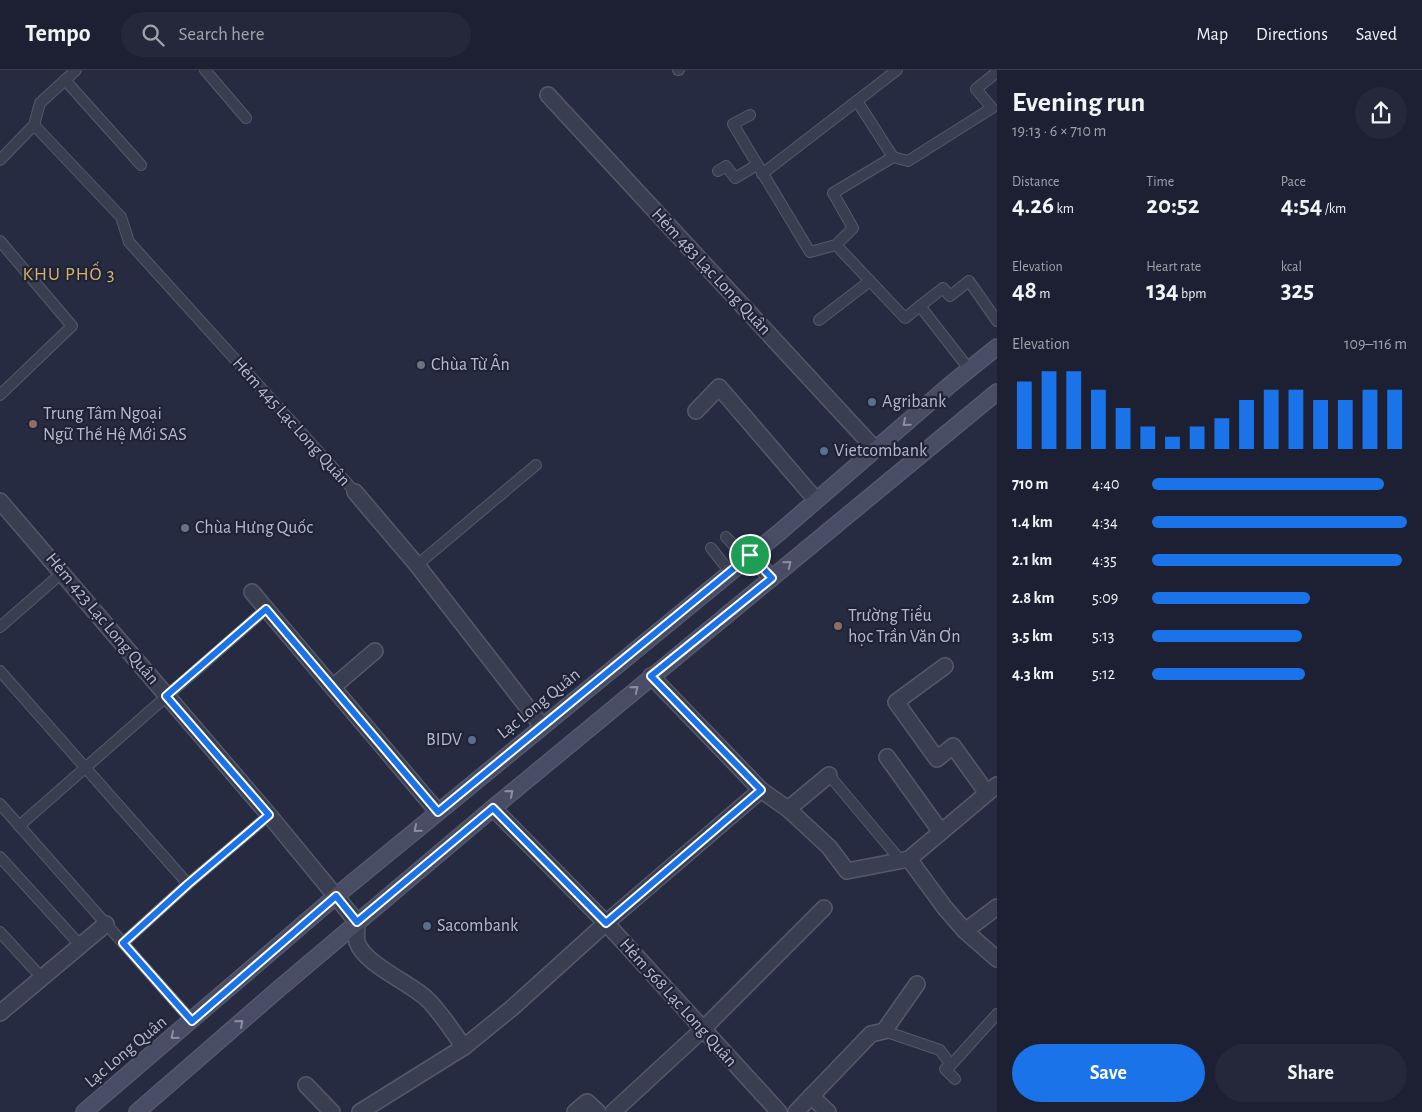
<!DOCTYPE html>
<html lang="en">
<head>
<meta charset="utf-8">
<style>
  body { margin:0; font-family:"Alegreya Sans",sans-serif; background:#25283a; color:#f1f3f6; height:100vh; display:flex; flex-direction:column; font-size:19px; white-space:nowrap }
  * { box-sizing:border-box; margin:0 }
  p { font-size:16px; color:#a0a3ac }
  .icon { flex:none; width:28px; height:28px; fill:none; stroke:currentColor; stroke-width:2; stroke-linecap:round; stroke-linejoin:round }
  .map { position:relative; flex:1; overflow:hidden }
  .side { display:flex; flex-direction:column; background:#1c2032; width:425px }
  .side>* { flex:none }
  .pin { position:absolute; display:grid; place-items:center; width:42px; height:42px; color:#fff; margin:-21px; border:2px solid #fff; border-radius:50%; box-shadow:0 1px 5px #0007 }
  .round { display:grid; place-items:center; flex:none; width:52px; height:52px; border-radius:26px; background:#25283a }
  .head { display:flex; align-items:center; justify-content:space-between; height:85px; padding:0 15px }
  h1 { font-size:28px; font-weight:700; line-height:38px }
  .figures { display:grid; grid-template-columns:repeat(3,1fr); gap:8px; height:85px; padding:5px 15px }
  .figures div { display:grid; align-content:center }
  .figures b { font-size:25px; font-weight:700 }
  .figures small { font-size:14px; font-weight:400 }
  .figures p { font-size:14px }
  .chart { height:140px; padding:10px 15px }
  .chart p { display:flex; justify-content:space-between }
  .chart svg { width:100%; height:90px; margin-top:5px; stroke:#1a73e8; stroke-width:6 }
  .action { display:flex; gap:10px; margin-top:auto; padding:10px 15px }
  .action a { flex:1; height:58px; border-radius:30px; background:#1a73e8; color:#fff; font-size:20px; font-weight:700; line-height:58px; text-align:center }
  .action a+a { background:#25283a; color:#f1f3f6 }
  ul { padding:0 15px; list-style:none; font-size:16px }
  li { display:grid; grid-template-columns:80px 60px 1fr; align-items:center; height:38px }
  li i { height:12px; border-radius:6px; background:#1a73e8 }
  header { display:flex; align-items:center; gap:30px; box-sizing:border-box; height:70px; padding:0 25px; background:#1c2032; border-bottom:1px solid #3a3e4d }
  header strong { font-size:24px }
  nav { display:flex; gap:28px; margin-inline-start:auto; font-size:18px }
  .search { width:350px; height:45px; background:#25283a; display:flex; align-items:center; gap:12px; box-sizing:border-box; padding:0 18px; border-radius:28px; color:#a0a3ac; font-size:19px }
  main { display:flex; flex:1; min-height:0 }
  .map>svg:first-child { display:block }
</style>
</head>
<body>
<header>
<strong>Tempo</strong>
<div class="search"><svg class="icon" aria-label="search" viewBox="0 0 24 24"><circle cx="10" cy="10" r="6"/><path d="M15 15l6 6"/></svg>Search here</div>
<nav><a>Map</a><a>Directions</a><a>Saved</a></nav>
</header>
<main>
<div class="map">
<svg width="997" height="1042" viewBox="0 0 997 1042">
  <rect width="100%" height="100%" fill="#262b42"/>
  <g fill="none" stroke-linecap="round" stroke-linejoin="round">
    <defs>
      <g id="lane">
        <polyline points="205,0 246,48"/>
        <polyline points="678,0 679,0"/>
        <polyline points="65,10 141,95"/>
        <polyline points="857,31 893,87"/>
        <polyline points="750,45 733,54 810,182 836,175 905,248 920,236 969,299"/>
        <polyline points="34,55 121,147 129,172 355,422"/>
        <polyline points="0,90 34,55 40,33 76,0"/>
        <polyline points="718,101 726,96 735,108 757,95"/>
        <polyline points="762,104 897,0"/>
        <polyline points="0,171 72,256 0,325"/>
        <polyline points="836,175 853,158 833,123 893,87 908,91 992,38 976,19 997,2"/>
        <polyline points="920,236 943,218 950,226 969,211 997,251"/>
        <polyline points="819,250 870,211"/>
        <polyline points="726,467 746,489"/>
        <polyline points="711,478 730,502"/>
        <polyline points="417,495 536,395"/>
        <polyline points="0,557 63,502"/>
        <polyline points="0,601 188,814"/>
        <polyline points="829,705 901,791"/>
        <polyline points="0,734 192,951"/>
        <polyline points="19,756 266,539"/>
        <polyline points="0,787 81,876"/>
        <polyline points="0,862 42,908"/>
        <polyline points="123,873 188,814 269,745"/>
        <polyline points="884,961 940,980 951,995 945,999 955,1009"/>
        <polyline points="951,995 997,944"/>
      </g>
      <g id="street">
        <polyline points="548,25 875,379"/>
        <polyline points="696,341 719,317 816,430"/>
        <polyline points="355,422 417,495 542,656"/>
        <path d="M0,431L269,745L357,852C357,858 356,866 357,872C364,894 410,913 426,928C441,942 452,961 464,977"/>
        <polyline points="252,522 438,742"/>
        <polyline points="945,596 896,632 937,689 953,676 987,723"/>
        <polyline points="651,606 761,720 788,739 829,777 847,801 909,789 945,838 965,861 997,889"/>
        <polyline points="333,617 375,581"/>
        <polyline points="887,687 941,762"/>
        <polyline points="493,738 606,853 779,1042"/>
        <polyline points="788,739 829,705"/>
        <polyline points="909,789 997,715"/>
        <polyline points="965,861 997,837"/>
        <polyline points="0,943 106,854"/>
        <polyline points="306,1015 332,1042"/>
        <polyline points="811,1026 828,1042"/>
        <polyline points="360,1042 464,977 512,938 606,853 761,720"/>
        <polyline points="575,1042 587,1032 598,1042"/>
        <polyline points="613,1042 702,960 824,838"/>
        <polyline points="796,1042 871,964 884,961 917,914"/>
      </g>
      <g id="secondary">
        <polyline points="750,485 772,508"/>
        <polyline points="84,1042 336,826 781,461 951,314 997,277"/>
        <polyline points="137,1042 281,917 493,738 997,322"/>
      </g>
    </defs>
    <use href="#lane" stroke="#55596b" stroke-width="12"/>
    <use href="#street" stroke="#55596b" stroke-width="18"/>
    <use href="#secondary" stroke="#55596b" stroke-width="18"/>
    <use href="#lane" stroke="#3a3e51" stroke-width="10"/>
    <use href="#street" stroke="#3a3e51" stroke-width="15"/>
    <use href="#secondary" stroke="#484c64" stroke-width="15"/>
  </g>
  <defs><path id="oneway-chevron" d="M-2-3.5L2.5 0L-2 3.5" fill="none" stroke-width="1.6" stroke-linecap="round" stroke-linejoin="round" transform="scale(1.25)"/></defs>
  <g stroke="#8b8ea2">
    <use href="#oneway-chevron" transform="translate(906 353) rotate(139)"/>
    <use href="#oneway-chevron" transform="translate(788 494) rotate(-39)"/>
    <use href="#oneway-chevron" transform="translate(635 619) rotate(-40)"/>
    <use href="#oneway-chevron" transform="translate(510 723) rotate(-40)"/>
    <use href="#oneway-chevron" transform="translate(417 759) rotate(140)"/>
    <use href="#oneway-chevron" transform="translate(240 953) rotate(-41)"/>
    <use href="#oneway-chevron" transform="translate(174 966) rotate(140)"/>
  </g>
  <g fill="none" stroke-linecap="round" stroke-linejoin="round">
    <defs>
      <polygon id="route" points="750,485 772,508 651,606 761,720 606,853 493,738 357,852 336,826 192,951 123,873 188,814 269,745 166,626 266,539 438,742"/>
    </defs>
    <use href="#route" stroke="#fff" stroke-width="10"/>
    <use href="#route" stroke="#1a73e8" stroke-width="6"/>
  </g>
  <g fill="#6b7280" stroke="#1f2337" stroke-width="2">
    <circle cx="421" cy="295" r="5"/>
    <circle cx="185" cy="458" r="5"/>
  </g>
  <g fill="#5c6f8a" stroke="#1f2337" stroke-width="2">
    <circle cx="872" cy="332" r="5"/>
    <circle cx="824" cy="381" r="5"/>
    <circle cx="472" cy="670" r="5"/>
    <circle cx="427" cy="856" r="5"/>
  </g>
  <g fill="#8d6e63" stroke="#1f2337" stroke-width="2">
    <circle cx="33" cy="354" r="5"/>
    <circle cx="838" cy="556" r="5"/>
  </g>
  <g text-anchor="middle" dominant-baseline="central" stroke-width="4.5" stroke-linejoin="round" paint-order="stroke">
    <g font-size="18" fill="#b7bacb" stroke="#1f2337">
      <text transform="translate(711 202) rotate(47)">Hẻm 483 Lạc Long Quân</text>
      <text transform="translate(291 352) rotate(48)">Hẻm 445 Lạc Long Quân</text>
      <text transform="translate(102 549) rotate(50)">Hẻm 423 Lạc Long Quân</text>
      <text transform="translate(539 634) rotate(-39)">Lạc Long Quân</text>
      <text transform="translate(678 933) rotate(48)">Hẻm 568 Lạc Long Quân</text>
      <text transform="translate(126 982) rotate(-40)">Lạc Long Quân</text>
    </g>
    <g font-size="18" fill="#b7bacb" stroke="#1f2337" text-anchor="start">
      <text x="431" y="295">Chùa Từ Ân</text>
      <text x="882" y="332">Agribank</text>
      <text x="43" y="344">Trung Tâm Ngoại<tspan x="43" dy="21">Ngữ Thế Hệ Mới SAS</tspan></text>
      <text x="834" y="381">Vietcombank</text>
      <text x="195" y="458">Chùa Hưng Quốc</text>
      <text x="848" y="546">Trường Tiểu<tspan x="848" dy="21">học Trần Văn Ơn</tspan></text>
      <text x="462" y="670" text-anchor="end">BIDV</text>
      <text x="437" y="856">Sacombank</text>
    </g>
    <g font-size="19" letter-spacing="1" fill="#d6b368" stroke="#1f2337">
      <text x="69" y="204">KHU PHỐ 3</text>
    </g>
  </g>
</svg>
<div class="pin" style="left:750px;top:485px;background:#1e9e55"><svg class="icon" aria-label="arrive" viewBox="0 0 24 24"><path d="M6 21V4h12l-3 4 3 4H6"/></svg></div>
</div>
<section class="side">
<div class="head"><div><h1>Evening run</h1><p>19:13 · 6 × 710 m</p></div><a class="round"><svg class="icon" aria-label="share" viewBox="0 0 24 24"><path d="M12 15V3M7 8l5-5 5 5M5 13v7h14v-7"/></svg></a></div>
<div class="figures">
<div><p>Distance</p><b>4.26<small> km</small></b></div>
<div><p>Time</p><b>20:52</b></div>
<div><p>Pace</p><b>4:54<small> /km</small></b></div>
</div>
<div class="figures">
<div><p>Elevation</p><b>48<small> m</small></b></div>
<div><p>Heart rate</p><b>134<small> bpm</small></b></div>
<div><p>kcal</p><b>325</b></div>
</div>
<div class="chart"><p><span>Elevation</span>109–116 m</p>
<svg viewBox="0 0 160 44" preserveAspectRatio="none"><path d="M5 44V11M15 44V6M25 44V6M35 44V15M45 44V24M55 44V33M65 44V38M75 44V33M85 44V29M95 44V20M105 44V15M115 44V15M125 44V20M135 44V20M145 44V15M155 44V15"/></svg>
</div>
<ul>
<li><b>710 m</b>4:40<i style="width:91%"></i></li>
<li><b>1.4 km</b>4:34<i style="width:100%"></i></li>
<li><b>2.1 km</b>4:35<i style="width:98%"></i></li>
<li><b>2.8 km</b>5:09<i style="width:62%"></i></li>
<li><b>3.5 km</b>5:13<i style="width:59%"></i></li>
<li><b>4.3 km</b>5:12<i style="width:60%"></i></li>
</ul>
<div class="action"><a>Save</a><a>Share</a></div>
</section>
</main>
</body>
</html>
